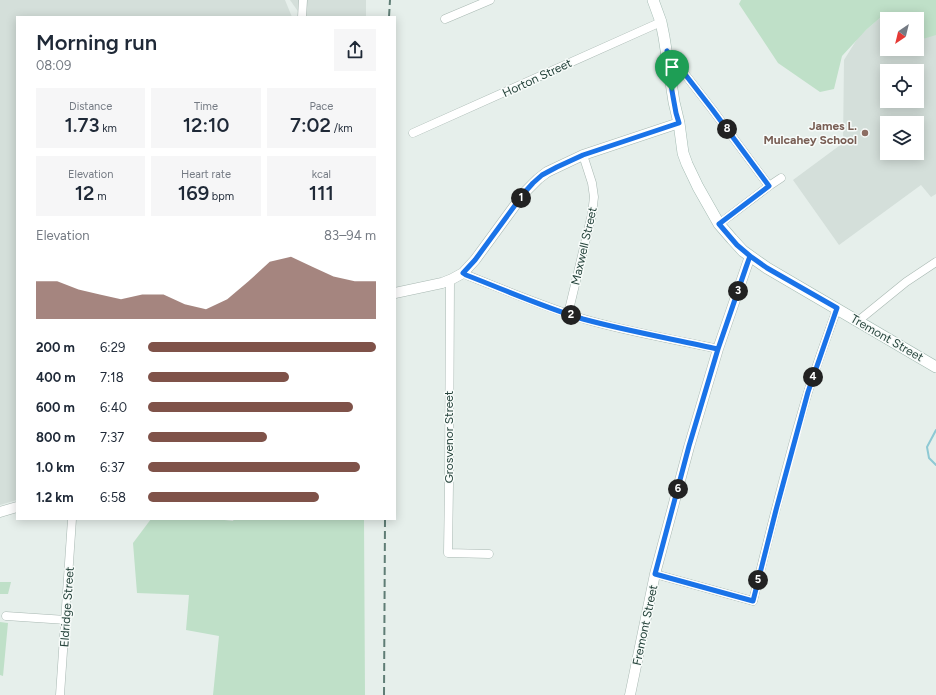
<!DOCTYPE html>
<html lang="en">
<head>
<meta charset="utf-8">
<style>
  body { margin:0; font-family:Figtree,sans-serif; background:#f6f6f7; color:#1f2937; height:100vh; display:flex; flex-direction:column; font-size:15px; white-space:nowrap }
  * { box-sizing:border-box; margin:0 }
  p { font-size:13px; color:#747a83 }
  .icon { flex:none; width:22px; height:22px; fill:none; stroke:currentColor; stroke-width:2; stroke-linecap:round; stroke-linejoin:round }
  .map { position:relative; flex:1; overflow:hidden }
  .drawer { position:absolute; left:16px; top:16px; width:380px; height:504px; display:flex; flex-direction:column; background:#fff; border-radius:0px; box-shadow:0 2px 10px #0003 }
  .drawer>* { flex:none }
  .needle { width:26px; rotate:215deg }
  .buttons { position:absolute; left:880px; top:12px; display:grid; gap:8px }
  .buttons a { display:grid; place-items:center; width:44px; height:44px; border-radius:0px; background:#fff; box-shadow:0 2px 10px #0003; font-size:20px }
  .pin { position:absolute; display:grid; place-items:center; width:34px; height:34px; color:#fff; margin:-41px -17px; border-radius:50% 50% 50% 0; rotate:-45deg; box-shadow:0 0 4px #0007 }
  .pin .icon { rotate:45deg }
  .km { position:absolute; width:20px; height:20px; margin:-10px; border-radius:50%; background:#222; color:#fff; font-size:11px; line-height:20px; text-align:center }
  .round { display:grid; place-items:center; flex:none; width:42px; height:42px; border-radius:0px; background:#f6f6f7 }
  .headline { display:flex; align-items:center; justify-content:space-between; height:68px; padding:0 20px }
  h1 { font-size:22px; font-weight:600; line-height:30px }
  .stats { display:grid; grid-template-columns:repeat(3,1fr); gap:6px; height:68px; padding:4px 20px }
  .stats div { display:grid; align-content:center; border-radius:0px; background:#f6f6f7; text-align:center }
  .stats b { font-size:20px; font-weight:600 }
  .stats small { font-size:11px; font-weight:400 }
  .stats p { font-size:11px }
  .chart { height:112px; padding:8px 20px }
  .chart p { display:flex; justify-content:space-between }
  .chart svg { width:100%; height:72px; margin-top:4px; fill:#7f5249; opacity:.7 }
  ul { padding:0 20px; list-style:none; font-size:13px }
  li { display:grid; grid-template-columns:64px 48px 1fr; align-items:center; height:30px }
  li i { height:10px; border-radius:5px; background:#7f5249 }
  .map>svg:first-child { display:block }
</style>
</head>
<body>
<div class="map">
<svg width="936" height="695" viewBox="0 0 936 695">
  <rect width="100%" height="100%" fill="#e6efeb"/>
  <g fill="#d4dfda" fill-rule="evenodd">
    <polygon points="0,0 285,0 292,17 17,17 17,500 0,505"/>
    <polygon points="290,0 366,0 366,17 302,17"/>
    <path d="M881,17L887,21V49H917V36L923,39L936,34V194L931,197L921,185L839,245L793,180L843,143L844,60L859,36ZM887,71H917V101H887ZM887,123H917V153H887Z"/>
  </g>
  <g fill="#bfe0c8">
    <polygon points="741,0 936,0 936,35 923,39 917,36 917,19 887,19 887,21 881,17 866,30 842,56 834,89 820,92 778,63 739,4"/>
    <polygon points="151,519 216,519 233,521 234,519 364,519 365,695 213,695 219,636 186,630 189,595 137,593 133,543"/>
    <polygon points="0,582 11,582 8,594 0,594"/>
    <polygon points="0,622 8,623 3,676 0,675"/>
  </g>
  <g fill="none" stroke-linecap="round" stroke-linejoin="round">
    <polyline stroke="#8ec9d4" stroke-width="2" points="936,430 927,447 929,458 936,465"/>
    <defs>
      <g id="minor">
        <polyline points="302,17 303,0"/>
        <polyline points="445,19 490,0"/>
        <polyline points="667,51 712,109 769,186"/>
        <polyline points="413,133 661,22"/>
        <polyline points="719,224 769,186 781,178"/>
        <path d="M463,273L469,276C507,291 545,307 584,319C628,332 673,339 718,349"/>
        <polyline points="450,280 449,484 448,553 489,554"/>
        <polyline points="568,314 592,214 594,197 592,183 583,155"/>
        <polyline points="858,321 906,282 936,262"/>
        <path d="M655,574L753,601C770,531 787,461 808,392C817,364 827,336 837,309"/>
        <polyline points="6,616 66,620"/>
        <polyline points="60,695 72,519"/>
      </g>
      <g id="tertiary">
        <polyline points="395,293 442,283 452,279 463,273 475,260 524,193 538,179 547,172 583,155 679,123"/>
        <polyline points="0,512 17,507"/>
        <polyline points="630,695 655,574 689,447 718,349 750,256"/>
      </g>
      <polyline id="secondary" points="653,0 661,22 664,37 674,102 679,123 683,153 687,164 698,187 719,224 732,239 743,251 767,268 936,367"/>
    </defs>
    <use href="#minor" stroke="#a8b8b2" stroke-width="9"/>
    <use href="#tertiary" stroke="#a8b8b2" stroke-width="11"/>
    <use href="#secondary" stroke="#a4bbb3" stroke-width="12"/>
    <use href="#minor" stroke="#fff" stroke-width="8"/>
    <use href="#tertiary" stroke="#fff" stroke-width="10"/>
    <use href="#secondary" stroke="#fff" stroke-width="11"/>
    <g stroke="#5f7d75" stroke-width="2" stroke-dasharray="8 4" stroke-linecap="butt">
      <polyline points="389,17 390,0"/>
      <polyline points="384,695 385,519"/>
    </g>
  </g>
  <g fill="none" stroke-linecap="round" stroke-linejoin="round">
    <defs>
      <path id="route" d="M672,91L676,113L679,123L583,155L557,167L542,175L533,183L524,193L475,260L463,273L466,275C505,290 543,307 583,319C627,331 673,339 718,349L750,256L767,268L837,308L808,392L776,510L753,601L655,574L689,446L718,349L746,267L750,256L737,245L719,224L769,186L712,109L667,51L672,91"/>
    </defs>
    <use href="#route" stroke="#fff" stroke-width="8"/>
    <use href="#route" stroke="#1a73e8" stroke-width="5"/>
  </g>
  <circle fill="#8d6e63" stroke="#f7fbf9" stroke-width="1.5" cx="865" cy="133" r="4"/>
  <g text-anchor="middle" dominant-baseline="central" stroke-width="3" stroke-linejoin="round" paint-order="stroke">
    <g font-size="12" fill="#24423a" stroke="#f7fbf9">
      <text transform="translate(537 78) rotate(-25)">Horton Street</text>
      <text transform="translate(584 246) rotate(-77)">Maxwell Street</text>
      <text transform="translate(887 338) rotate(30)">Tremont Street</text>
      <text transform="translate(449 437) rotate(-90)">Grosvenor Street</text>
      <text transform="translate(67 607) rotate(-86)">Eldridge Street</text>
      <text transform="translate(645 625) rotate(-78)">Fremont Street</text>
    </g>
    <g font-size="12" font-weight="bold" fill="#785e54" stroke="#f7fbf9" text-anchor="end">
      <text x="857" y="126">James L.<tspan x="857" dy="14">Mulcahey School</tspan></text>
    </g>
  </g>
</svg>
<div class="buttons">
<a><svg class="needle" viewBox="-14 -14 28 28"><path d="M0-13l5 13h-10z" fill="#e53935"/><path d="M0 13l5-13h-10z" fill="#747a83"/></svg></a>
<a><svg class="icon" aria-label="locate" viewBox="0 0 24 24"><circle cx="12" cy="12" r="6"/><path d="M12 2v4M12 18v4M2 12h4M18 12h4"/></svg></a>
<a><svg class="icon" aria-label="layers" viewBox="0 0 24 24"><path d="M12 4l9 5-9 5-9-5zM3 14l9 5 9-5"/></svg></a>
</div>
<div class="pin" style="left:672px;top:91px;background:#1e9e55"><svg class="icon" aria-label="arrive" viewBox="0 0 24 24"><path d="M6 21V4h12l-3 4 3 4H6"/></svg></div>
<b class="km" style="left:521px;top:198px">1</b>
<b class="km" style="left:571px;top:315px">2</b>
<b class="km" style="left:738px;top:291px">3</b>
<b class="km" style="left:813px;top:377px">4</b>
<b class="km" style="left:758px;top:580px">5</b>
<b class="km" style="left:678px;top:489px">6</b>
<b class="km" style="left:727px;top:129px">8</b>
<section class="drawer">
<div class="headline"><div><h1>Morning run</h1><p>08:09</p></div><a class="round"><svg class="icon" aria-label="share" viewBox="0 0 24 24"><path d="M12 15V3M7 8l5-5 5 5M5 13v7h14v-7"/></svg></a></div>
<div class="stats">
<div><p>Distance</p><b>1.73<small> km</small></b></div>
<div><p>Time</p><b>12:10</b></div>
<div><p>Pace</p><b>7:02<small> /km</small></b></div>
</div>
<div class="stats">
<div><p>Elevation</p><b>12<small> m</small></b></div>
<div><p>Heart rate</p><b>169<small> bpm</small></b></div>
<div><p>kcal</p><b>111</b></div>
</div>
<div class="chart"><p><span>Elevation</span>83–94 m</p>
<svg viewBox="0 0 160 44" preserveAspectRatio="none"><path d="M0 44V21L10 21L20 26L30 29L40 32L50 29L60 29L70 35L80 38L90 32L100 21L110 9L120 6L130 12L140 18L150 21L160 21V44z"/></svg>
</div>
<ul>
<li><b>200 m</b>6:29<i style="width:100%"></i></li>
<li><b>400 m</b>7:18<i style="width:62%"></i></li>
<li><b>600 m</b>6:40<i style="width:90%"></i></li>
<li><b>800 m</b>7:37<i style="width:52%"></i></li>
<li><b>1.0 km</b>6:37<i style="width:93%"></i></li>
<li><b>1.2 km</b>6:58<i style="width:75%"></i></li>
</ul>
</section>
</div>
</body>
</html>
